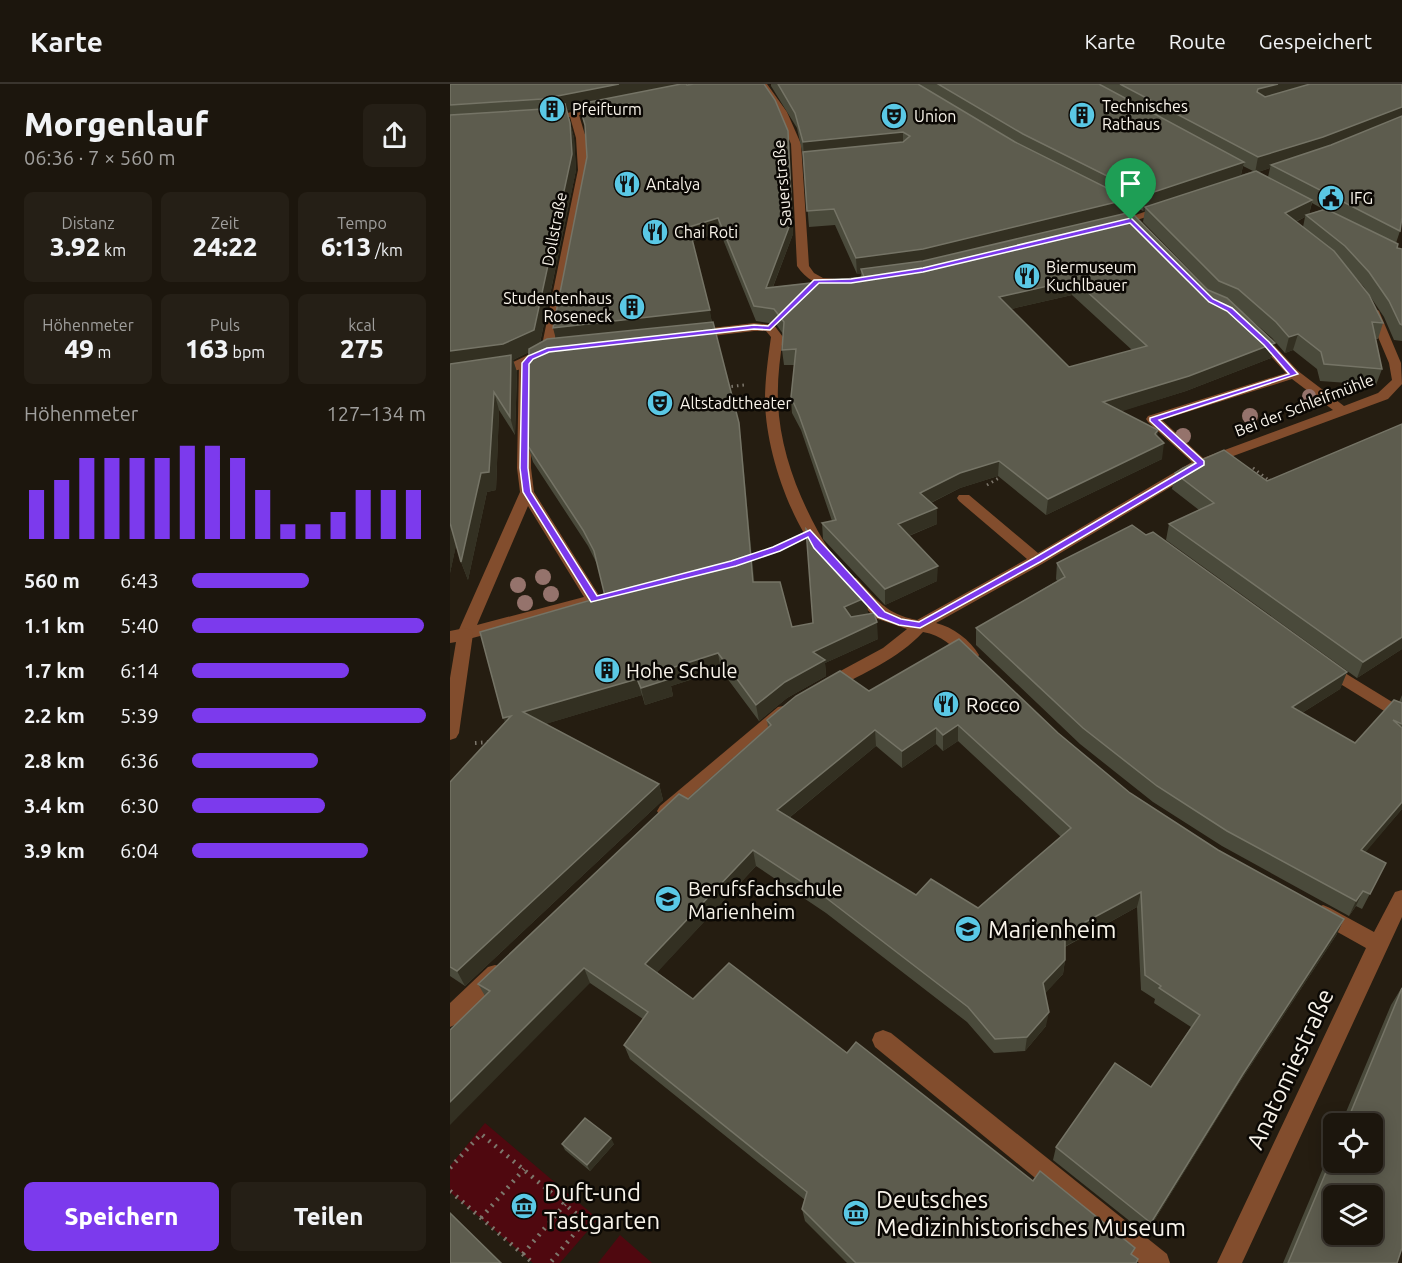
<!DOCTYPE html>
<html lang="de">
<head>
<meta charset="utf-8">
<style>
  body { margin:0; font-family:Ubuntu,sans-serif; background:#251f16; color:#f1f3f6; height:100vh; display:flex; flex-direction:column; font-size:22px; white-space:nowrap }
  * { box-sizing:border-box; margin:0 }
  p { font-size:20px; color:#a09f9d }
  .icon { flex:none; width:33px; height:33px; fill:none; stroke:currentColor; stroke-width:2; stroke-linecap:round; stroke-linejoin:round }
  .map { position:relative; flex:1; overflow:hidden }
  .details { display:flex; flex-direction:column; background:#1c160d; width:450px }
  .details>* { flex:none }
  .tools { position:absolute; left:873px; top:1029px; display:grid; gap:12px }
  .tools a { display:grid; place-items:center; width:60px; height:60px; border-radius:9px; background:#1c160d; box-shadow:0 3px 15px #0003,0 0 0 2px #3a352e; font-size:30px }
  .pin { position:absolute; display:grid; place-items:center; width:51px; height:51px; color:#fff; margin:-62px -26px; border-radius:50% 50% 50% 0; rotate:-45deg; box-shadow:0 0 6px #0007 }
  .pin .icon { rotate:45deg }
  .round { display:grid; place-items:center; flex:none; width:63px; height:63px; border-radius:9px; background:#251f16 }
  .head { display:flex; align-items:center; justify-content:space-between; height:102px; padding:0 24px }
  h1 { font-size:33px; font-weight:800; line-height:45px }
  .figures { display:grid; grid-template-columns:repeat(3,1fr); gap:9px; height:102px; padding:6px 24px }
  .figures div { display:grid; align-content:center; border-radius:9px; background:#251f16; text-align:center }
  .figures b { font-size:26px; font-weight:800 }
  .figures small { font-size:16px; font-weight:400 }
  .figures p { font-size:16px }
  .chart { height:168px; padding:12px 24px }
  .chart p { display:flex; justify-content:space-between }
  .chart svg { width:100%; height:108px; margin-top:6px; stroke:#7c3aed; stroke-width:6 }
  .button { display:flex; gap:12px; margin-top:auto; padding:12px 24px }
  .button a { flex:1; height:69px; border-radius:9px; background:#7c3aed; color:#fff; font-size:24px; font-weight:800; line-height:69px; text-align:center }
  .button a+a { background:#251f16; color:#f1f3f6 }
  ul { padding:0 24px; list-style:none; font-size:20px }
  li { display:grid; grid-template-columns:96px 72px 1fr; align-items:center; height:45px }
  li i { height:15px; border-radius:8px; background:#7c3aed }
  header { display:flex; align-items:center; gap:36px; box-sizing:border-box; height:84px; padding:0 30px; background:#1c160d; border-bottom:2px solid #3a352e }
  header strong { font-size:28px }
  nav { display:flex; gap:33px; margin-inline-start:auto; font-size:21px }
  main { display:flex; flex:1; min-height:0 }
  .map>svg:first-child { display:block }
</style>
</head>
<body>
<header>
<strong>Karte</strong>
<nav><a>Karte</a><a>Route</a><a>Gespeichert</a></nav>
</header>
<main>
<section class="details">
<div class="head"><div><h1>Morgenlauf</h1><p>06:36 · 7 × 560 m</p></div><a class="round"><svg class="icon" aria-label="share" viewBox="0 0 24 24"><path d="M12 15V3M7 8l5-5 5 5M5 13v7h14v-7"/></svg></a></div>
<div class="figures">
<div><p>Distanz</p><b>3.92<small> km</small></b></div>
<div><p>Zeit</p><b>24:22</b></div>
<div><p>Tempo</p><b>6:13<small> /km</small></b></div>
</div>
<div class="figures">
<div><p>Höhenmeter</p><b>49<small> m</small></b></div>
<div><p>Puls</p><b>163<small> bpm</small></b></div>
<div><p>kcal</p><b>275</b></div>
</div>
<div class="chart"><p><span>Höhenmeter</span>127–134 m</p>
<svg viewBox="0 0 160 44" preserveAspectRatio="none"><path d="M5 44V24M15 44V20M25 44V11M35 44V11M45 44V11M55 44V11M65 44V6M75 44V6M85 44V11M95 44V24M105 44V38M115 44V38M125 44V33M135 44V24M145 44V24M155 44V24"/></svg>
</div>
<ul>
<li><b>560 m</b>6:43<i style="width:50%"></i></li>
<li><b>1.1 km</b>5:40<i style="width:99%"></i></li>
<li><b>1.7 km</b>6:14<i style="width:67%"></i></li>
<li><b>2.2 km</b>5:39<i style="width:100%"></i></li>
<li><b>2.8 km</b>6:36<i style="width:54%"></i></li>
<li><b>3.4 km</b>6:30<i style="width:57%"></i></li>
<li><b>3.9 km</b>6:04<i style="width:75%"></i></li>
</ul>
<div class="button"><a>Speichern</a><a>Teilen</a></div>
</section>
<div class="map">
<svg width="952" height="1179" viewBox="0 0 952 1179">
  <rect width="100%" height="100%" fill="#251d11"/>
  <g fill="#4f080f">
    <polygon points="35,1039 148,1135 110,1179 83,1179 0,1108 0,1082"/>
    <polygon points="170,1151 202,1179 148,1179"/>
  </g>
  <g fill="none" stroke-linecap="round" stroke-linejoin="round">
    <g stroke="#7d776c" stroke-width="3" stroke-dasharray="1.5 4" stroke-linecap="butt">
      <polyline points="276,303 295,301"/>
      <polyline points="803,384 821,398"/>
      <polyline points="537,401 554,391"/>
    </g>
    <g stroke="#7d776c" stroke-width="4" stroke-dasharray="1.5 4.5" stroke-linecap="butt">
      <polyline points="298,475 338,459"/>
      <polyline points="25,659 41,658"/>
    </g>
    <g stroke="#7d776c" stroke-width="4.5" stroke-dasharray="2 6" stroke-linecap="butt">
      <polyline points="0,1084 31,1050 135,1137 100,1179"/>
      <polyline points="0,1107 83,1179"/>
      <polyline points="31,1134 74,1085"/>
      <polyline points="73,1170 115,1120"/>
    </g>
    <polygon fill="#824d2d" fill-rule="evenodd" points="433,946 441,949 717,1170 720,1179 689,1179 425,963 422,956 425,949"/>
    <g fill="#824d2d" fill-rule="evenodd">
      <polygon points="151,21 154,22 154,26 129,31 136,54 138,86 103,266 97,270 91,266 128,86 126,54 120,33 97,38 92,35"/>
      <path d="M75,276L81,280V384L84,408L152,516L149,520L15,556L9,554L7,550L70,408L67,384L69,280ZM78,422L134,513L27,541Z"/>
    </g>
    <g fill="#824d2d" fill-rule="evenodd">
      <path d="M309,0H317L337,28L351,60L359,182L364,189L373,194L397,196V200C376,205 359,200 347,182L341,60L328,28Z"/>
      <polygon points="714,121 718,122 718,126 665,143 660,140"/>
      <path d="M923,223L929,227L951,279L952,300L938,315L756,382L592,480L486,539C503,543 520,556 529,571L527,575H515C502,562 492,551 473,548C448,575 414,589 382,606L376,608L370,606L368,602L370,598L433,564L457,545L425,534L396,502L393,498L396,494H406C427,516 436,530 467,536L577,475L509,417L507,414L509,411H519L588,469L742,378L698,338L696,335L698,332L836,289L804,254V248H812L848,287L894,322L928,309L942,296L939,279L917,227ZM842,295L883,326L753,374L712,336Z"/>
      <path d="M304,239L324,241L333,253C330,274 327,296 328,318C330,371 353,425 381,469L379,472H369C339,433 316,367 315,317C315,296 318,274 321,253L316,247H304L245,254L239,250L245,246Z"/>
      <polygon points="97,262 101,263 101,269 68,286 0,296 0,288 59,280"/>
      <polygon points="15,544 21,546 23,550 9,649 6,654 0,656 0,594 6,558 0,559 0,547"/>
      <polygon points="877,578 952,624 952,638 871,588 869,584 871,580"/>
      <polygon points="334,622 340,623 343,628 340,633 222,732 216,734 210,732 207,727 210,722 328,623"/>
      <polygon points="952,806 952,833 792,1179 767,1179 916,864 866,836 863,830 866,824 873,821 880,824 924,848 945,808"/>
      <polygon points="45,881 52,883 55,890 52,897 7,940 0,943 0,919 38,883"/>
    </g>
  </g>
  <g fill="#95736c">
    <circle cx="859" cy="312" r="7"/>
    <circle cx="800" cy="332" r="8"/>
    <circle cx="733" cy="352" r="8"/>
    <circle cx="93" cy="493" r="8"/>
    <circle cx="68" cy="501" r="8"/>
    <circle cx="101" cy="510" r="8"/>
    <circle cx="75" cy="519" r="8"/>
  </g>
  <g fill="#4a4a3b" fill-rule="evenodd">
    <path d="M0,0H239L338,47L343,150L323,203L411,193V190H407L385,141L359,143L353,72L347,44L321,2V0H952L950,147L946,159L947,164L952,165V257L944,256L934,233L914,203L901,188L933,239L928,255H926L932,285L926,301L870,297L867,285L843,266L835,269L822,254L784,221L821,274L736,307L671,327L708,346L707,352L712,375L596,431L548,392L510,404L481,419L487,440L459,452L487,497L435,521L373,455L372,439L382,437L351,346L342,329L341,313L344,281H334L332,266L333,250L326,240L306,237L270,148L242,157L262,238L289,339L304,498L342,543L418,529L414,531L428,555L375,579L376,592L337,614L309,637L271,586L221,602L223,612L195,621L192,611L95,640L209,700L213,716L15,902L0,892V698L55,639L155,512L148,482L138,462L83,378L78,362L79,268L63,276L67,288L65,351L49,326L46,406L37,408L18,496L11,478L6,461L0,489ZM130,23L136,46L137,73L106,254L90,259L126,86L124,54L117,26ZM793,82L803,87L791,91ZM820,84L818,93L808,88ZM678,119L693,127L695,126L693,138L760,207L677,129ZM862,119L873,125L859,130ZM855,133L853,143L846,138ZM622,211L682,266L619,283L561,225Z"/>
    <polygon points="952,340 952,565 907,594 716,456 719,440 749,426 722,405 725,389 817,397"/>
    <polygon points="696,451 897,588 890,605 852,629 905,659 949,618 952,611 952,725 915,768 936,779 912,825 906,822 899,832 772,762 703,718 630,660 526,561 526,544 607,497 606,495 607,479"/>
    <path d="M419,607L608,649L680,709L887,850L786,1004L696,1150L603,1076L606,1063L701,1003L741,943L704,919L705,915L691,906L687,823L615,863V876L613,890L595,909L596,942L575,967L544,969L517,938L376,829L306,782L207,888L243,915L397,969L583,1097L682,1171L686,1179H397L355,1137L352,1125L355,1116L180,975L174,961L193,935L140,899L35,912L28,900L318,643L317,636ZM508,657L611,753L528,824L466,811L339,734L426,662L452,684L486,660L493,667Z"/>
    <polygon points="952,903 952,1164 947,1179 833,1179 884,1058 884,1078 922,1040 891,1040 941,921"/>
    <polygon points="112,1060 164,1060 140,1087 115,1066"/>
  </g>
  <g fill="#333022">
    <polygon points="169,0 239,0 239,2 96,30 92,15"/>
    <polygon points="828,0 877,0 805,20 807,8 808,5"/>
    <polygon points="952,23 952,36 824,82 821,81 820,84 805,89 808,73"/>
    <polygon points="120,39 124,54 126,86 89,263 63,276 67,288 65,351 60,333 61,276 0,286 0,267"/>
    <polygon points="338,47 343,150 317,218 316,204"/>
    <polygon points="453,48 453,63 354,74 353,58"/>
    <polygon points="794,78 790,94 695,123 695,126 693,127 695,111"/>
    <polygon points="679,115 677,131 473,181 411,185 411,190 407,190 406,174"/>
    <polygon points="862,116 859,132 856,131 855,133 832,144 835,129"/>
    <polygon points="268,134 270,148 241,158 239,143"/>
    <polygon points="624,196 622,211 548,228 549,213"/>
    <polygon points="260,226 262,241 107,259 103,244"/>
    <polygon points="848,250 843,266 835,269 839,253"/>
    <polygon points="825,259 821,274 736,307 651,334 653,318"/>
    <polygon points="44,308 49,326 46,406 37,408 18,496 11,478"/>
    <polygon points="289,339 291,355 306,514 303,498"/>
    <polygon points="708,346 705,361 714,359 712,375 596,431 598,415 705,350"/>
    <polygon points="549,377 548,392 510,404 470,424 470,409 510,389"/>
    <polygon points="487,424 487,440 448,456 448,440"/>
    <polygon points="0,440 7,457 0,489"/>
    <polygon points="488,482 487,497 435,521 435,505"/>
    <polygon points="417,513 418,529 395,540 394,523"/>
    <polygon points="427,538 428,555 375,579 376,592 337,614 309,637 306,621 363,568"/>
    <polygon points="952,553 952,565 907,594 913,578"/>
    <polygon points="268,569 271,586 221,602 223,612 195,621 191,604 215,586"/>
    <polygon points="897,588 890,605 836,639 842,623"/>
    <polygon points="187,595 192,611 79,645 73,628"/>
    <polygon points="61,632 60,650 53,634"/>
    <polygon points="508,641 508,657 493,667 493,651"/>
    <polygon points="486,644 486,660 452,684 452,667"/>
    <polygon points="425,646 426,662 329,742 327,726"/>
    <polygon points="209,700 213,716 15,902 7,887"/>
    <polygon points="952,718 952,725 904,782 911,766"/>
    <polygon points="303,766 306,782 201,895 195,880"/>
    <polygon points="913,807 906,822 899,832 906,817"/>
    <polygon points="691,808 687,823 612,864 615,849"/>
    <polygon points="894,835 887,850 786,1004 696,1150 701,1139 793,990"/>
    <polygon points="615,876 613,890 591,914 593,899"/>
    <polygon points="134,884 140,899 0,1041 0,1018"/>
    <polygon points="599,928 596,942 575,967 577,953"/>
    <polygon points="161,1054 164,1060 140,1087 137,1081"/>
  </g>
  <g fill="#5d5c4e" stroke="#757466" stroke-width="1.5" fill-rule="evenodd">
    <polygon points="0,0 169,0 92,15 0,21"/>
    <path d="M231,0H236L237,1L244,0H314L325,16L338,47L342,135L316,204L414,193L411,185L473,177L681,128L758,206L777,214L825,259L739,292L653,318L708,346L705,350L714,359L598,415L549,377L510,389L470,409L487,424L448,440L488,482L435,505L372,439L386,436L349,331L341,313L346,265L332,266L334,238L324,225L304,222L268,134L239,143L260,226L103,244L137,73L135,41L129,20ZM624,196L697,262L619,283L549,213Z"/>
    <polygon points="328,0 468,0 565,58 679,115 473,165 406,174 384,125 357,127 353,68 453,58 460,52 453,48 353,58 345,29"/>
    <polygon points="488,0 649,0 794,78 695,111 573,50"/>
    <polygon points="670,0 828,0 808,5 807,8 815,13 860,0 952,0 952,23 873,53 808,73"/>
    <polygon points="115,20 120,39 122,70 84,246 53,260 0,267 0,31 93,25"/>
    <polygon points="952,32 952,133 950,147 821,81 881,61"/>
    <polygon points="806,87 862,116 835,129 884,167 919,211 933,239 922,238 932,285 874,280 871,268 848,250 839,253 826,238 788,205 769,197 695,123"/>
    <polygon points="876,125 948,160 947,164 952,165 952,241 950,240 939,217 919,188 895,162 856,131"/>
    <polygon points="263,238 289,339 303,498 330,498 342,543 363,539 356,445 417,513 394,523 401,533 424,529 427,538 363,568 375,576 335,598 306,621 268,569 215,586 219,595 191,604 187,595 73,628 209,700 7,887 0,883 0,698 61,632 53,634 30,548 155,512 144,467 133,446 78,362 79,265 97,255"/>
    <polygon points="61,271 60,333 44,308 39,388 31,389 11,478 0,439 0,440 0,280"/>
    <polygon points="952,340 952,553 913,578 719,440 764,419 725,389 733,384 774,366 817,397"/>
    <polygon points="682,441 696,451 703,448 897,588 842,623 905,659 944,616 952,619 952,640 943,636 952,644 952,718 911,766 936,779 920,810 913,807 906,817 777,747 707,702 633,644 526,544 615,493 607,479"/>
    <path d="M509,555L608,649L680,709L768,766L894,835L793,990L701,1139L606,1063L665,979L701,1003L750,931L709,904L711,902L695,891L691,808L615,849V876L593,899L599,928L577,953L545,955L518,923L375,813L303,766L195,880L243,915L279,879L397,969L406,958L583,1097L590,1087L685,1164L681,1170L688,1175L686,1179H406L352,1125L357,1108L174,961L198,928L134,884L0,1018V946L40,907L28,900L213,725L229,710L238,715L321,641L317,636L346,612L390,587L419,607ZM508,641L621,744L528,824L481,795L466,811L327,726L425,646L452,667L486,644L493,651Z"/>
    <path d="M952,904V1164L947,1179H838L884,1069V1078H922V1040H896ZM884,1112H922V1150H884Z"/>
    <polygon points="135,1034 161,1054 137,1081 112,1060"/>
    <polygon points="0,1129 51,1179 0,1179"/>
  </g>
  <path fill="#7c3aed" stroke="#fff" stroke-width="1.5" fill-rule="evenodd" d="M681,134L763,215L782,224L819,258L848,290L709,336L754,377V381L590,478L470,544L449,541L428,533L364,464L358,453L330,467L286,482L141,518L73,408L70,384L72,279L78,272L97,264L304,241L318,242L364,196L401,195L473,184ZM680,139L759,218L777,227L814,261L839,290L700,334V337L746,379L584,474L469,538L451,535L435,528L360,446L323,463L281,477L147,512L81,408L78,384L79,280L83,275L99,268L304,245L320,246L369,199H401L473,188Z"/>
  <defs>
    <symbol id="building-disc" viewBox="-11 -11 22 22"><circle r="9.5" fill="#5ac8e5" stroke="#0b0804"/><path d="M-4-6H4V6H1V3H-1V6H-4ZM-2.5-4.3h1.7v1.8h-1.7ZM.8-4.3h1.7v1.8H.8ZM-2.5-1h1.7V.8h-1.7ZM.8-1h1.7V.8H.8Z" fill="#111"/></symbol>
    <symbol id="theatre-disc" viewBox="-11 -11 22 22"><circle r="9.5" fill="#5ac8e5" stroke="#0b0804"/><path d="M-5-5.5Q0-4 5-5.5V0Q5 5 0 6Q-5 5-5 0ZM-3.3-2.5H-1v1.5H-3.3ZM1-2.5H3.3v1.5H1ZM-2.8 1Q0 5.5 2.8 1Z" fill="#111"/></symbol>
    <symbol id="restaurant-disc" viewBox="-11 -11 22 22"><circle r="9.5" fill="#5ac8e5" stroke="#0b0804"/><path d="M-5-6h1v4h1v-4h1v4h1v-4h1v5L-1.5 .5V6h-2V.5L-5-1ZM5-6V6H3V1.5H1.5Q1.5-4 5-6Z" fill="#111"/></symbol>
    <symbol id="civic-disc" viewBox="-11 -11 22 22"><circle r="9.5" fill="#5ac8e5" stroke="#0b0804"/><path d="M-.6-6.5H3V-4.5H.6V-3L4-1V1h2V6H-6V1h2V-1L-.6-3ZM-1.2 2.5V6h2.4V2.5Z" fill="#111"/></symbol>
    <symbol id="school-disc" viewBox="-11 -11 22 22"><circle r="9.5" fill="#5ac8e5" stroke="#0b0804"/><path d="M0-5L7-2L0 1L-7-2ZM-4 1L0 2.5L4 1V4Q0 6-4 4Z" fill="#111"/></symbol>
    <symbol id="museum-disc" viewBox="-11 -11 22 22"><circle r="9.5" fill="#5ac8e5" stroke="#0b0804"/><path d="M0-6L6-3V-2H-6V-3ZM-5-1h2V3h-2ZM-1-1h2V3h-2ZM3-1h2V3H3ZM-6 4H6V6H-6Z" fill="#111"/></symbol>
  </defs>
  <g fill-rule="evenodd">
    <use href="#building-disc" x="87" y="10" width="30" height="30"/>
    <use href="#building-disc" x="617" y="16" width="30" height="30"/>
    <use href="#theatre-disc" x="429" y="17" width="30" height="30"/>
    <use href="#restaurant-disc" x="162" y="85" width="30" height="30"/>
    <use href="#civic-disc" x="866" y="99" width="30" height="30"/>
    <use href="#restaurant-disc" x="190" y="133" width="30" height="30"/>
    <use href="#restaurant-disc" x="562" y="177" width="30" height="30"/>
    <use href="#building-disc" x="167" y="208" width="30" height="30"/>
    <use href="#theatre-disc" x="195" y="304" width="30" height="30"/>
    <use href="#building-disc" x="142" y="571" width="30" height="30"/>
    <use href="#restaurant-disc" x="481" y="605" width="30" height="30"/>
    <use href="#school-disc" x="203" y="800" width="30" height="30"/>
    <use href="#school-disc" x="503" y="830" width="30" height="30"/>
    <use href="#museum-disc" x="59" y="1107" width="30" height="30"/>
    <use href="#museum-disc" x="391" y="1114" width="30" height="30"/>
  </g>
  <g text-anchor="middle" dominant-baseline="central" stroke-width="5" stroke-linejoin="round" paint-order="stroke">
    <g font-size="16" fill="#f8f3ea" stroke="#0b0804" text-anchor="start">
      <text x="652" y="22">Technisches<tspan x="652" dy="18">Rathaus</tspan></text>
      <text x="122" y="25">Pfeifturm</text>
      <text x="464" y="32">Union</text>
      <text x="196" y="100">Antalya</text>
      <text x="900" y="114">IFG</text>
      <text x="224" y="148">Chai Roti</text>
      <text x="596" y="183">Biermuseum<tspan x="596" dy="18">Kuchlbauer</tspan></text>
      <text x="162" y="214" text-anchor="end">Studentenhaus<tspan x="162" dy="18">Roseneck</tspan></text>
      <text x="230" y="319">Altstadttheater</text>
    </g>
    <g font-size="16" fill="#f8f3ea" stroke="#0b0804">
      <text transform="translate(332 99) rotate(-95)">Sauerstraße</text>
      <text transform="translate(104 145) rotate(-79)">Dollstraße</text>
      <text transform="translate(854 321) rotate(-21)">Bei der Schleifmühle</text>
    </g>
    <g font-size="20" fill="#f8f3ea" stroke="#0b0804" text-anchor="start">
      <text x="176" y="586">Hohe Schule</text>
      <text x="516" y="620">Rocco</text>
      <text x="238" y="804">Berufsfachschule<tspan x="238" dy="23">Marienheim</tspan></text>
    </g>
    <g font-size="24" fill="#f8f3ea" stroke="#0b0804" text-anchor="start">
      <text x="538" y="845">Marienheim</text>
      <text x="94" y="1108">Duft-und<tspan x="94" dy="28">Tastgarten</tspan></text>
      <text x="426" y="1115">Deutsches<tspan x="426" dy="28">Medizinhistorisches Museum</tspan></text>
    </g>
    <g font-size="24" fill="#f8f3ea" stroke="#0b0804">
      <text transform="translate(840 985) rotate(-65)">Anatomiestraße</text>
    </g>
  </g>
</svg>
<div class="tools">
<a><svg class="icon" aria-label="locate" viewBox="0 0 24 24"><circle cx="12" cy="12" r="6"/><path d="M12 2v4M12 18v4M2 12h4M18 12h4"/></svg></a>
<a><svg class="icon" aria-label="layers" viewBox="0 0 24 24"><path d="M12 4l9 5-9 5-9-5zM3 14l9 5 9-5"/></svg></a>
</div>
<div class="pin" style="left:681px;top:136px;background:#1e9e55"><svg class="icon" aria-label="arrive" viewBox="0 0 24 24"><path d="M6 21V4h12l-3 4 3 4H6"/></svg></div>
</div>
</main>
</body>
</html>
